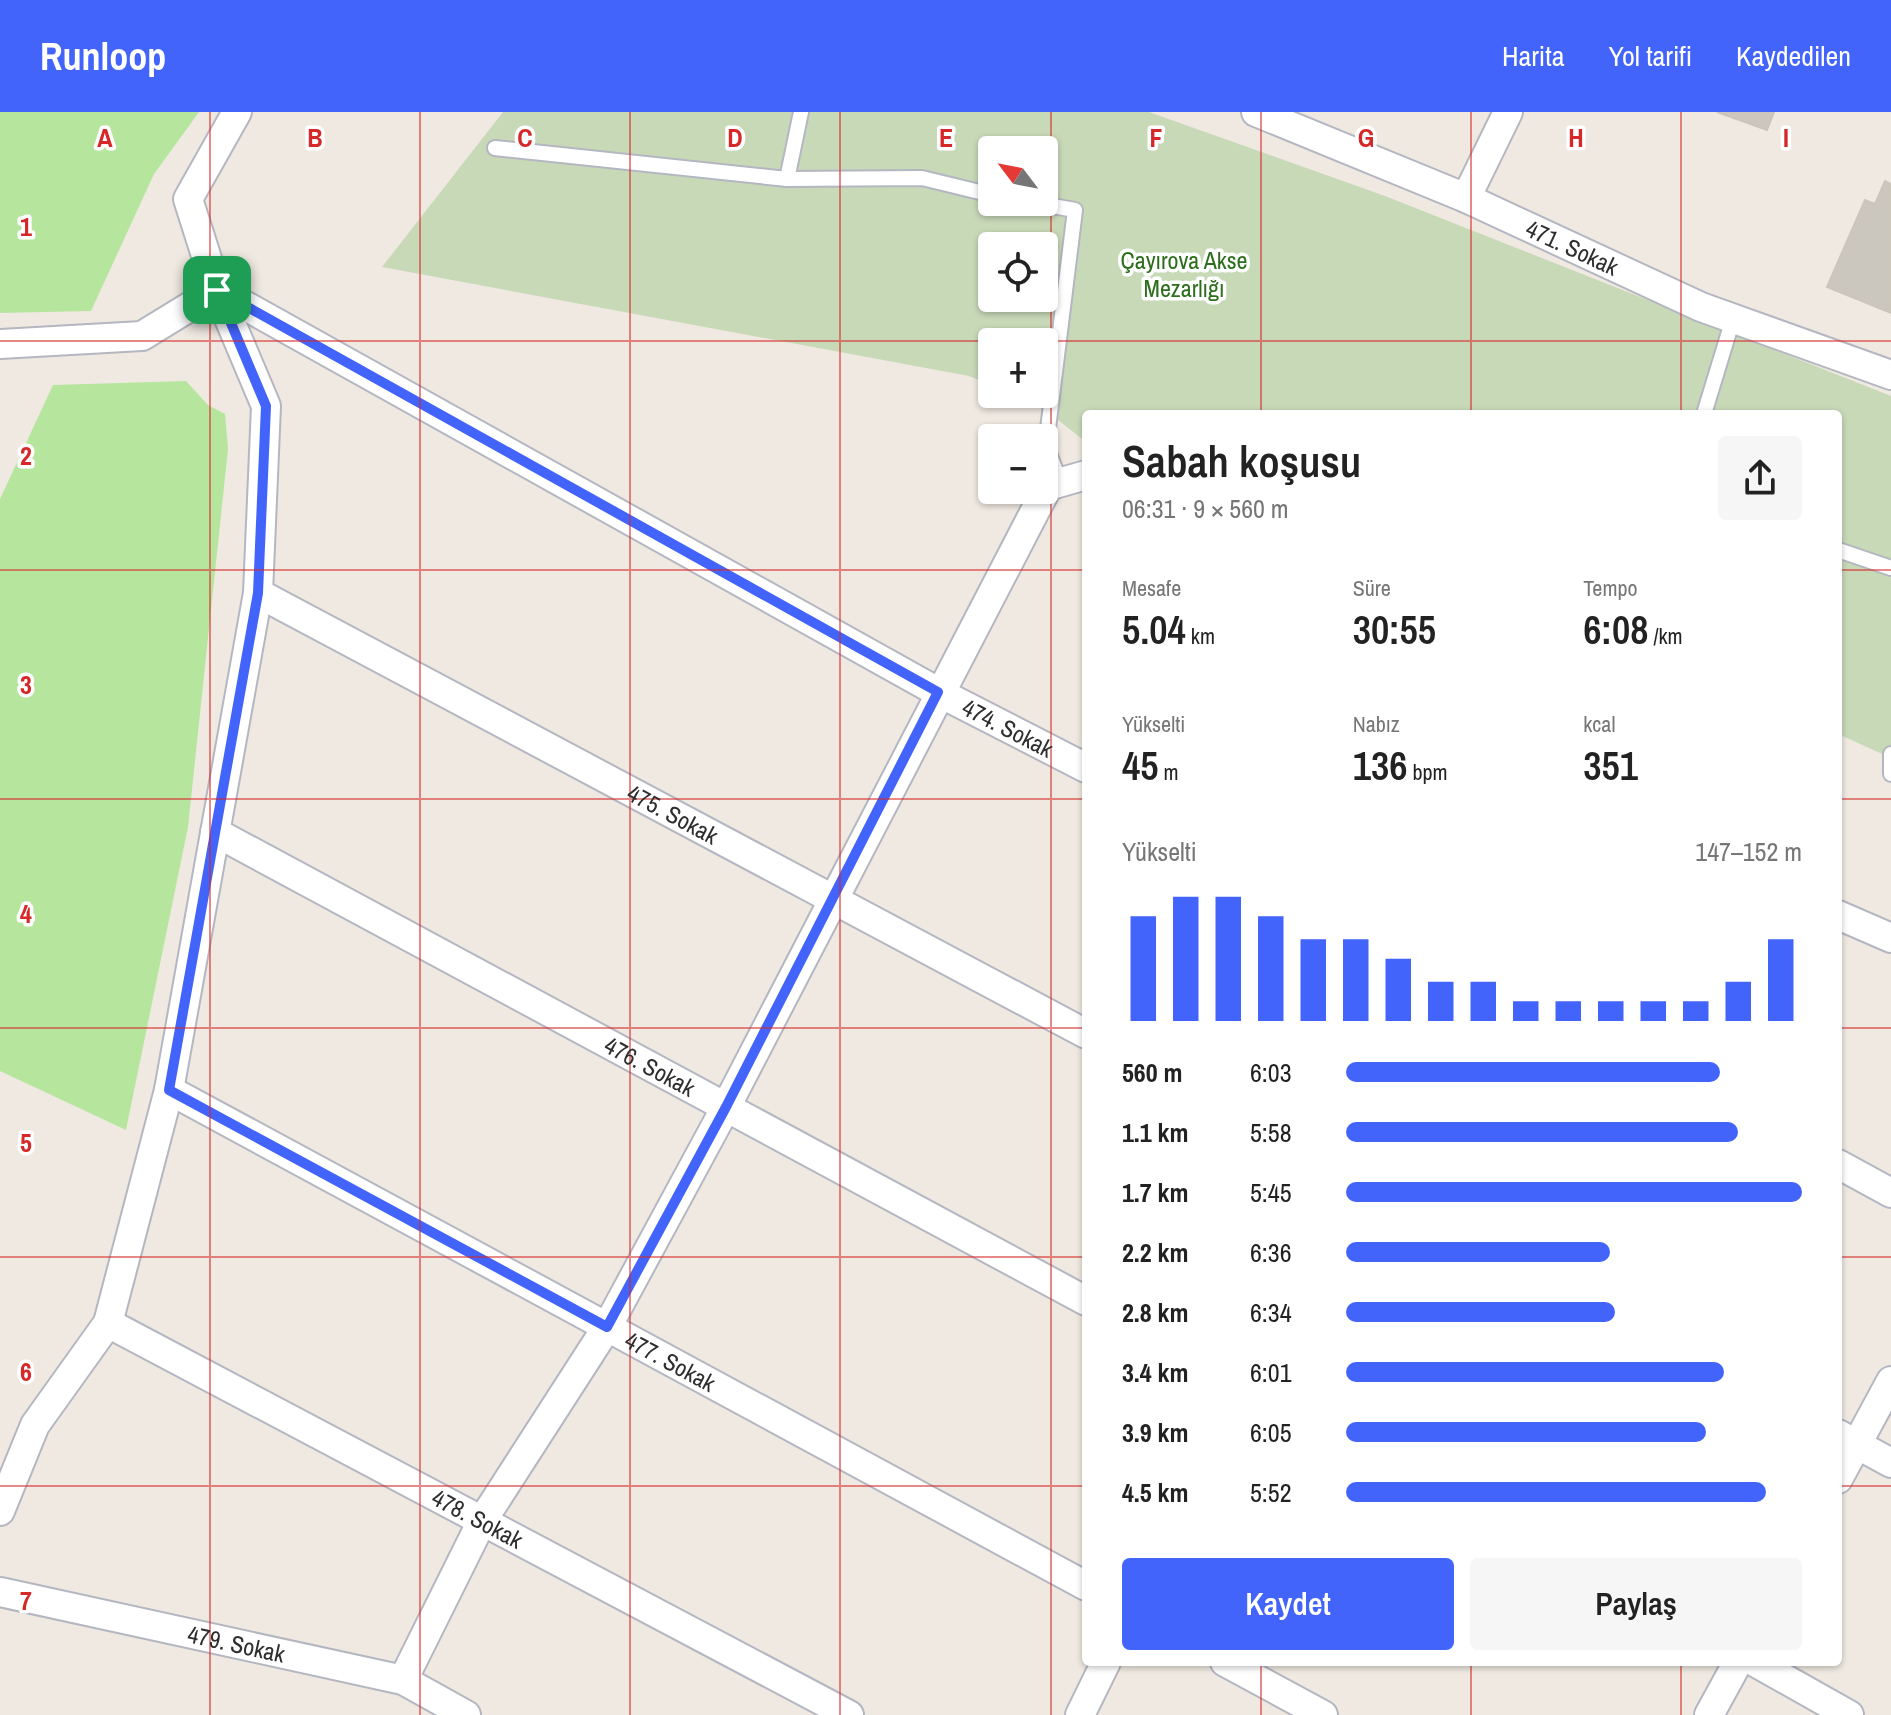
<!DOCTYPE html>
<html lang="tr">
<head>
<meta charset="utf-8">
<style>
  body { margin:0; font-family:"Archivo Narrow",sans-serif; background:#f6f6f6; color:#222; height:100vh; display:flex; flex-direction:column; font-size:30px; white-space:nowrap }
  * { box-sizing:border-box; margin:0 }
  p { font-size:26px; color:#767676 }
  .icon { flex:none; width:44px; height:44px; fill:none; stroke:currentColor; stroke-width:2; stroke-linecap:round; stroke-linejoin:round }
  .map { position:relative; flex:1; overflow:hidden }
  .drawer { position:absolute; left:1082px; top:298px; width:760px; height:1256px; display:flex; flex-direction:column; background:#fff; border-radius:8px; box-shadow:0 2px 6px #0004 }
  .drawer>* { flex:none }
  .needle { width:52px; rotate:302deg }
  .tools { position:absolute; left:978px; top:24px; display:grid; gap:16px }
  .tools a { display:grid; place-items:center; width:80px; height:80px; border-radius:8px; background:#fff; box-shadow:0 2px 6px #0004; font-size:40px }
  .pin { position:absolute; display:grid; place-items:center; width:68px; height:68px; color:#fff; margin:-34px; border-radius:16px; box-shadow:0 4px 12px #0006 }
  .round { display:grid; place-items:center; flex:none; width:84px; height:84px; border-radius:8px; background:#f6f6f6 }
  .head { display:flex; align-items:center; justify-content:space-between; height:136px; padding:0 40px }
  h1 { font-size:44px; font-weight:600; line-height:60px }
  .metrics { display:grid; grid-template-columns:repeat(3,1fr); gap:12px; height:136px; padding:8px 40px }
  .metrics div { display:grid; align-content:center }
  .metrics b { font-size:40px; font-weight:600 }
  .metrics small { font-size:22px; font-weight:400 }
  .metrics p { font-size:22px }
  .chart { height:224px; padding:16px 40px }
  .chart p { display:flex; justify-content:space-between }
  .chart svg { width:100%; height:144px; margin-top:8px; stroke:#4264fb; stroke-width:6 }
  .action { display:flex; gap:16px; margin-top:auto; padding:16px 40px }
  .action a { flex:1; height:92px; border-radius:8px; background:#4264fb; color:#fff; font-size:32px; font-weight:600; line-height:92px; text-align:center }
  .action a+a { background:#f6f6f6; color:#222 }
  ul { padding:0 40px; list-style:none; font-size:26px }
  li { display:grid; grid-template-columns:128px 96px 1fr; align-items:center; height:60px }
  li i { height:20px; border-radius:10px; background:#4264fb }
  header { display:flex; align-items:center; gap:48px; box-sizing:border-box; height:112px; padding:0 40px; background:#4264fb; color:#fff }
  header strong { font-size:38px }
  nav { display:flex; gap:44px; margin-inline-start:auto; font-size:28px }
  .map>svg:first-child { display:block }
</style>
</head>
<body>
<header>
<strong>Runloop</strong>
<nav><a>Harita</a><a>Yol tarifi</a><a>Kaydedilen</a></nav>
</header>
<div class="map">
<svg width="1891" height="1603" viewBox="0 0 1891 1603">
  <rect width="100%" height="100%" fill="#efe9e1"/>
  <g fill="#b6e59e">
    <polygon points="0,0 199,0 154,62 91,199 0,201"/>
    <polygon points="186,269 208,293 225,302 228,337 188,715 126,1018 0,959 0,387 53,273"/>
  </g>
  <path fill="#c8d9b8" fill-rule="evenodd" d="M503,0H1149L1385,84L1891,284V646L1838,622V302H1086V330L1039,293L1013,282H1044V230H992V273L969,264L382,155ZM992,38H1044V90H992ZM992,134H1044V186H992Z"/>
  <g fill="#cbc7bf" stroke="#cbc5ba" stroke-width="2">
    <polygon points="1717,0 1774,0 1767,18"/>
    <polygon points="1885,69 1891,72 1891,201 1827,175 1865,88 1875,92"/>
  </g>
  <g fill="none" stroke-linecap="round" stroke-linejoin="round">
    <defs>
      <g id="service">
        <polyline points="495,36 787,67 922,66 992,83"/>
        <polyline points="787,67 801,0"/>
        <polyline points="1030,90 1075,98 1046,333 1060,370"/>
        <polyline points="1704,302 1729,220 1736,208"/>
        <polyline points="1838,438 1891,456"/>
        <polyline points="1891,642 1891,662"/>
      </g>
      <g id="minor">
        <path id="s1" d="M1256,0L1466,86L1701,195L1891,263"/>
        <polyline points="1466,86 1508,0"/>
        <path id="s2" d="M217,178L938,580L1086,656"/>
        <polyline points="0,232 142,224 217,178"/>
        <path id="s3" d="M258,481L1086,922"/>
        <path id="s4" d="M215,720L1086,1189"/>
        <polyline points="1838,803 1891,826"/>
        <path id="s5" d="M169,978L1086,1474"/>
        <polyline points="1838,1052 1891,1081"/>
        <path id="s6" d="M108,1211L849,1603"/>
        <polyline points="1838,1322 1891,1351"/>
        <polyline points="1838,1367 1891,1269"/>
        <polyline points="0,1399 35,1313 108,1211 169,978 258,481 266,294 217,178 188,87 237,0"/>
        <path id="s7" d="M0,1480L403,1568L466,1603"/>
        <polyline points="1225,1550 1323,1603"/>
        <polyline points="1755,1550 1849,1603"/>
        <polyline points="403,1568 482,1409 607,1215 726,995 1048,374 1086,363"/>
        <polyline points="1080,1603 1106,1550"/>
        <polyline points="1709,1603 1738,1550"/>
      </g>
    </defs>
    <use href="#service" stroke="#b4b7c1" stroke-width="18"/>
    <use href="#minor" stroke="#b4b7c1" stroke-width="32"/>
    <use href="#service" stroke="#fff" stroke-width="14"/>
    <use href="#minor" stroke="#fff" stroke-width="28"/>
  </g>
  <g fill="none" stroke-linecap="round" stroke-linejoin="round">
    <defs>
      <polygon id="route" points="217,178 938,580 726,995 607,1215 169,978 258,481 266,294"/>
    </defs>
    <use href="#route" stroke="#fff" stroke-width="16"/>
    <use href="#route" stroke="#4264fb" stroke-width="10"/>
  </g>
  <path fill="none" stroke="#d62828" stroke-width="2" stroke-opacity="0.55" d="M210,0V1603M420,0V1603M630,0V1603M840,0V1603M1051,0V1603M1261,0V302M1471,0V302M1681,0V302M0,229H1891M0,458H1086M1838,458H1891M0,687H1086M1838,687H1891M0,916H1086M1838,916H1891M0,1145H1086M1838,1145H1891M0,1374H1086M1838,1374H1891M1261,1550V1603M1471,1550V1603M1681,1550V1603"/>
  <g text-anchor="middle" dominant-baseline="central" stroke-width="7" stroke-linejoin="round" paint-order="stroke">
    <g font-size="24" fill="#2e2e2e" stroke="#fff">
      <text stroke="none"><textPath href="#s1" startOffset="344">471. Sokak</textPath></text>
      <text stroke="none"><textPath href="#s2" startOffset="904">474. Sokak</textPath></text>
      <text stroke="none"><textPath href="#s3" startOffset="470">475. Sokak</textPath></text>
      <text stroke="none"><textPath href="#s4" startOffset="494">476. Sokak</textPath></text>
      <text stroke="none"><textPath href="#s5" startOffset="570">477. Sokak</textPath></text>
      <text stroke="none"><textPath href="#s6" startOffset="418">478. Sokak</textPath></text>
      <text stroke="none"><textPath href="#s7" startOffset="242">479. Sokak</textPath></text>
    </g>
    <g font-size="24" fill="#2c6e1b" stroke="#fff">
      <text x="1184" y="148">Çayırova Akse<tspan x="1184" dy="28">Mezarlığı</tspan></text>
    </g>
  </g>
  <g font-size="26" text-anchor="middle" font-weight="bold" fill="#d62828" stroke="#fff" stroke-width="7" stroke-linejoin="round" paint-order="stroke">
    <text x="105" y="35">A</text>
    <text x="315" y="35">B</text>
    <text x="525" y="35">C</text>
    <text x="735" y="35">D</text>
    <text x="946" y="35">E</text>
    <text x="1156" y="35">F</text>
    <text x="1366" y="35">G</text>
    <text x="1576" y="35">H</text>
    <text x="1786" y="35">I</text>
    <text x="26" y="124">1</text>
    <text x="26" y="353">2</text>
    <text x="26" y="582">3</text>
    <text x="26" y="811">4</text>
    <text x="26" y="1040">5</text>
    <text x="26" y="1269">6</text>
    <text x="26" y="1498">7</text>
  </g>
</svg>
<div class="tools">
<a><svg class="needle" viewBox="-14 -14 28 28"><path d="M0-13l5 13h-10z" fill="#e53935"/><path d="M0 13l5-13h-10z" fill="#767676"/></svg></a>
<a><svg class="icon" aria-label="locate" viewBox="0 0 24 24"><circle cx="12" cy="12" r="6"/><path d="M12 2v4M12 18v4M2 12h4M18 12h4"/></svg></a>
<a>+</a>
<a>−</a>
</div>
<div class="pin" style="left:217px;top:178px;background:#1e9e55"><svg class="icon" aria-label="arrive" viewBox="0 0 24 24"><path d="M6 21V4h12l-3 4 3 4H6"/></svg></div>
<section class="drawer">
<div class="head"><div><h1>Sabah koşusu</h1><p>06:31 · 9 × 560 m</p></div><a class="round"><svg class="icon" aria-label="share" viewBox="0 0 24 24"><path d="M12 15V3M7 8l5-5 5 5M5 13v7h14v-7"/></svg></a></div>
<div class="metrics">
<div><p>Mesafe</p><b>5.04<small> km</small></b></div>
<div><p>Süre</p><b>30:55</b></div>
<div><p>Tempo</p><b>6:08<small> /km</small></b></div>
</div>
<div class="metrics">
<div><p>Yükselti</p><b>45<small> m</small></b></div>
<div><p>Nabız</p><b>136<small> bpm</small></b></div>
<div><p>kcal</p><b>351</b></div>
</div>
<div class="chart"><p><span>Yükselti</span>147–152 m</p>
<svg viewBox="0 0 160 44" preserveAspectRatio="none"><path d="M5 44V12M15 44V6M25 44V6M35 44V12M45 44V19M55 44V19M65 44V25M75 44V32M85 44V32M95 44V38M105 44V38M115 44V38M125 44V38M135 44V38M145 44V32M155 44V19"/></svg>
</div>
<ul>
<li><b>560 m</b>6:03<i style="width:82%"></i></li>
<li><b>1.1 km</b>5:58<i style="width:86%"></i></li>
<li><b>1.7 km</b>5:45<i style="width:100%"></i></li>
<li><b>2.2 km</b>6:36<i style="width:58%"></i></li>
<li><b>2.8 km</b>6:34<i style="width:59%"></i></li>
<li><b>3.4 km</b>6:01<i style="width:83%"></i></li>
<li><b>3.9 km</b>6:05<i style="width:79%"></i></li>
<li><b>4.5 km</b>5:52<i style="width:92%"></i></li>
</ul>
<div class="action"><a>Kaydet</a><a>Paylaş</a></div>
</section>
</div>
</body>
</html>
